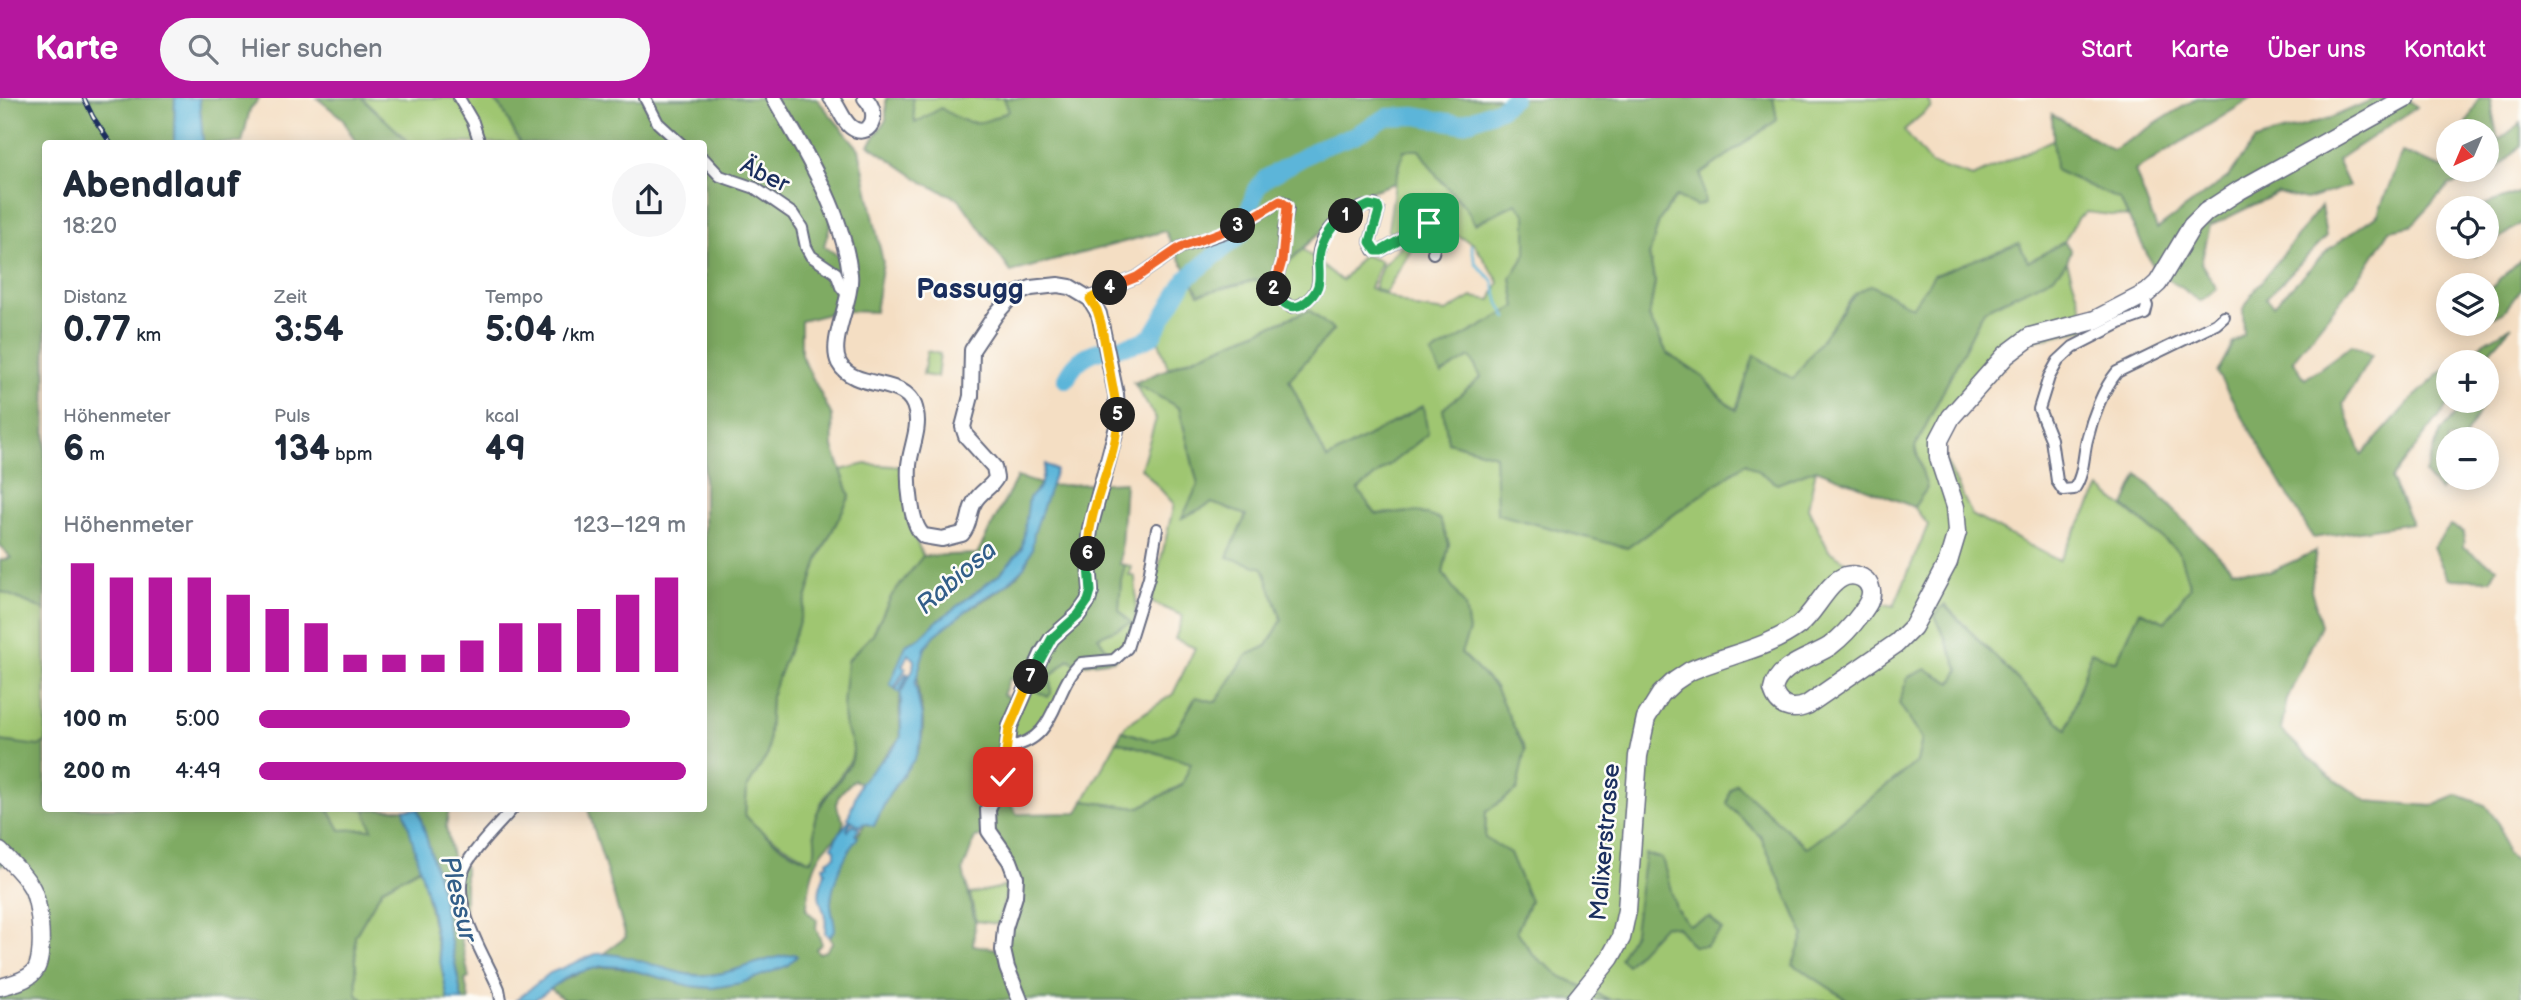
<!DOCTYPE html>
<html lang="de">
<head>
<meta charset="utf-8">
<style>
  body { margin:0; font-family:"Balsamiq Sans",sans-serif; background:#f6f6f7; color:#1f2937; height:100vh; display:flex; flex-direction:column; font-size:26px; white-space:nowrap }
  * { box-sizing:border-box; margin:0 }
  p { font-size:23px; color:#747a83 }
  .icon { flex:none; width:38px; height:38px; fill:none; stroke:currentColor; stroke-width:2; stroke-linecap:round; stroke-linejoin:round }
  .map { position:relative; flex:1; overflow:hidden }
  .panel { position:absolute; left:42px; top:42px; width:665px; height:672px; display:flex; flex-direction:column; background:#fff; border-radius:7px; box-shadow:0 4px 18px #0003 }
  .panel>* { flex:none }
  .needle { width:46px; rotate:224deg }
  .controls { position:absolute; left:2436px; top:21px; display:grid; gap:14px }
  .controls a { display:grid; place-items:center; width:63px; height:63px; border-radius:50%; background:#fff; box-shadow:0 4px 18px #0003; font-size:35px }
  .pin { position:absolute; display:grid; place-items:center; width:60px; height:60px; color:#fff; margin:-30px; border-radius:14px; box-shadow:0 4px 10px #0006 }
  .km { position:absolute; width:35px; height:35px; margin:-18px; border-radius:50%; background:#222; color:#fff; font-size:19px; line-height:35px; text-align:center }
  .round { display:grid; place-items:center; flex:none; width:74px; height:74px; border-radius:37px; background:#f6f6f7 }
  .overview { display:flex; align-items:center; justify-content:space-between; height:119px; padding:0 21px }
  h1 { font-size:38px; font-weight:700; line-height:52px }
  .stats { display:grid; grid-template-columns:repeat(3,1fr); gap:10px; height:119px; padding:7px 21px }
  .stats div { display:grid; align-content:center }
  .stats b { font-size:35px; font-weight:700 }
  .stats small { font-size:19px; font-weight:400 }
  .stats p { font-size:19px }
  .chart { height:196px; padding:14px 21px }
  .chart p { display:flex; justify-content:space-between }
  .chart svg { width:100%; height:126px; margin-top:7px; stroke:#b5179e; stroke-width:6 }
  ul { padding:0 21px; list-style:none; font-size:23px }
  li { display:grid; grid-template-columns:112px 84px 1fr; align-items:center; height:52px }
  li i { height:18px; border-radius:9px; background:#b5179e }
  header { display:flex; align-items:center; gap:42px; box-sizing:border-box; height:98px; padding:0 35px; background:#b5179e; color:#fff }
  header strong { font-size:33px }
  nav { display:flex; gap:38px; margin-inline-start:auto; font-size:24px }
  .search { width:490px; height:63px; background:#f6f6f7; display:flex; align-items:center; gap:18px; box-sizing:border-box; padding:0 24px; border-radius:38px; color:#747a83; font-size:26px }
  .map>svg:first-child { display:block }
</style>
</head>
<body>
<header>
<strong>Karte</strong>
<div class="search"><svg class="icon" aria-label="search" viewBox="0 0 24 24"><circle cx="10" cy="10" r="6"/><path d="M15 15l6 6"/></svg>Hier suchen</div>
<nav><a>Start</a><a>Karte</a><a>Über uns</a><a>Kontakt</a></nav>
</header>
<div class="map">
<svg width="2521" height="902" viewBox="0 0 2521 902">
  <rect width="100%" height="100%" fill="#fdfcf7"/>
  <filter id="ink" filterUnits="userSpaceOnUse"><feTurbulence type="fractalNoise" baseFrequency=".0143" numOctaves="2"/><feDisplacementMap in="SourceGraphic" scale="14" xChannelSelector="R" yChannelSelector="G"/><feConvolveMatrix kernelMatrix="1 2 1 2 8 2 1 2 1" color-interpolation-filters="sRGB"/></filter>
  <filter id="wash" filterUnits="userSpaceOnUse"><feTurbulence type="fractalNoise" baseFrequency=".00686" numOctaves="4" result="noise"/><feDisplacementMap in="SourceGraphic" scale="28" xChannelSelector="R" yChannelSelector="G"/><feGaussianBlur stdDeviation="1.57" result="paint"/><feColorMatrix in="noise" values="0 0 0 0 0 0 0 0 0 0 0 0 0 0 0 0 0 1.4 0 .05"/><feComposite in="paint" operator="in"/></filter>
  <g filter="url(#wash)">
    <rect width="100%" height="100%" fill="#f4dec3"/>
    <g fill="#9fc671" stroke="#5d7a68" stroke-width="2">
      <polygon points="362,0 492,0 504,14 520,45 410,45"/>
      <polygon points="912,0 1004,0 1009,13 984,25 960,23 915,25"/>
      <polygon points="1773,0 1927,0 1931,9 1904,32 1931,66 1973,79 2054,41 2056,72 2120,102 2128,119 2086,114 2077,121 2064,144 2028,164 2019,146 1912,209 1855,196 1793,282 1755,257 1736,312 1720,299 1703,279 1667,255 1649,219 1655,184 1649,158 1659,123 1677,98 1696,108 1701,76 1777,22"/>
      <polygon points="1404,52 1419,52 1438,79 1466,110 1475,125 1517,105 1526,117 1526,156 1511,180 1516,209 1470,258 1481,279 1448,344 1495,357 1627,450 1746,365 1777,386 1816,371 1808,410 1829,453 1872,479 1875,504 1894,508 1928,427 1914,409 1927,390 1915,349 1984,212 2053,179 2067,164 2083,214 2085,231 2028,244 1951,321 1941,353 1972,417 2059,463 2100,390 2179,454 2190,489 2165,524 2140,513 2116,564 2091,555 2067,632 1945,507 1935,517 1959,572 1952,585 1926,571 1908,579 1899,605 1922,641 1917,664 1807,750 1737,687 1727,706 1761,739 1804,837 1793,866 1848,902 1610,902 1562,879 1533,857 1517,833 1530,803 1485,740 1486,714 1517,692 1495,589 1461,555 1465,508 1443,475 1449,446 1418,414 1376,416 1357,392 1428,336 1422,308 1327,362 1289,282 1333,232 1309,212 1168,270 1154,229 1186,172 1199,196 1273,178 1303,151 1342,183 1363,157 1381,163 1370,190 1416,210 1446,214 1472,199 1491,202 1499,184 1474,146 1446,132 1433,117 1397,138 1388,133 1395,85"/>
      <polygon points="1403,146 1411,152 1385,195 1374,190 1382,168"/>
      <polygon points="927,253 940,256 937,279 923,277"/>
      <polygon points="1134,285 1179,310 1198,387 1183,419 1212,405 1246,417 1282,522 1267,548 1247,557 1216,604 1195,600 1176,633 1153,643 1122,633 1126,627 1173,596 1195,550 1175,541 1183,518 1151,504 1174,406 1141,370 1156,321"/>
      <polygon points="865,366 905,369 910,429 923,458 892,497 873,536 847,563 844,624 854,647 851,662 821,705 814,724 816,752 810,763 758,731 745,718 747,690 768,656 771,598 798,527 819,459 850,398 841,372"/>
      <path d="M1125,467L1131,468L1129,477L1135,479C1137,498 1137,527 1129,545C1127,551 1118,557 1114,562L1098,539L1130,525L1119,512L1121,482Z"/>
      <polygon points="0,493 45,512 46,644 39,649 0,643"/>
      <polygon points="1069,561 1078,567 1054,614 1019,647 1008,635 1027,588 1051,595 1050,579"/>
      <polygon points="1117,643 1192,665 1182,687 1138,710 1084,703"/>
      <polygon points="325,711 365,711 373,731 340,732 330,714"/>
      <polygon points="421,769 448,902 364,902 357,897 355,838 383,790"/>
      <polygon points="1008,788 998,826 976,823 970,796"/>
    </g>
    <g fill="#7fab63" stroke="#4d6d60" stroke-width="2" fill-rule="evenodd">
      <polygon points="0,0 175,0 174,45 46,46 45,512 0,493 0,462 11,460 0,447"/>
      <polygon points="199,0 260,0 250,11 242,45 203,45"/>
      <polygon points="317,0 362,0 410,45 356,45 342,20"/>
      <path d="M493,0H816L859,51L883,164L875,214L840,213L801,223V257L832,318L833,349L850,398L819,459L798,527L771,598L768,656L747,690L745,717C762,736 786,753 810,763C821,752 811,734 815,721C822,697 846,680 852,660C856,644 846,637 844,623C841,604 846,582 847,563L873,536L892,497L923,458L977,456L1017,379L1041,386L1029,401L1024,444L1019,455L1000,476L948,515L920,540L909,544L890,586L901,595L899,605L901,639L863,683L860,685L854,682C838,696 830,703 844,723C841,738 830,743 823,753C811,769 810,788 807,807V813L817,822L816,830L822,846L816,851L819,855L826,853L833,844L829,839C840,830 830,816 831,804C832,776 850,747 865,726L874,727C880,716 884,704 891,694C902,675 918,661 922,639C928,606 906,584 925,550C947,512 999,504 1024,469C1032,457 1030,446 1034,434C1038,419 1044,403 1049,388L1125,384L1120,466L1125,467L1121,482L1119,512L1131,525L1098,539L1114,562L1078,567L1069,561L1050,579L1051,595L1048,599L1010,580L1003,597L1019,604L999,688L1017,716L1078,715L1084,703L1138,710L1182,687L1191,665L1117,643L1122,633L1153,643L1176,633L1196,599L1216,604L1247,557L1267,548L1282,522L1263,470L1227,459L1246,417L1212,405L1182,420L1198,387L1179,310L1134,285L1309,212L1333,232L1289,282L1327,361L1423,308L1428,336L1358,392L1376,416L1418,414L1440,421L1449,446L1443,475L1465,508L1469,533L1461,555L1495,589L1525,652L1517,692L1486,714L1485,740L1510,755L1530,803L1517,833L1533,857L1562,879L1610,902H564L550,890C598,858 622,869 673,883C685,886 697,890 710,890C737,889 761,875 787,868L790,857C761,861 735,876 705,877C671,879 638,860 604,855L626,839L588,711L704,710V46L520,45L504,14ZM831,124L845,158L840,159L824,148ZM991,737L1016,792L1003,852L973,847L975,824L963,772L975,740Z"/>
      <path d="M886,0H912L915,25L941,10C970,30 978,28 1009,13L1004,0H1773L1777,22L1701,76L1705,105L1696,108L1676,98L1659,123L1649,158L1655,184L1649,219L1667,255L1703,279L1720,299L1736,312L1754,257L1793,281L1855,196L1871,187L1912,209L1934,177L2019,145L2028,164L2064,144L2071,152L2067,164L2053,179L1984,212L1915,349L1927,390L1914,409L1816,371L1777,386L1746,365L1627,450L1497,416L1495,357L1448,344L1443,311L1481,279L1470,259L1441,276L1431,256L1516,209L1511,180L1526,156V117L1516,105L1475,126L1466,110L1438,79L1419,52H1404L1395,85L1362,96L1273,178L1199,196L1165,133L1011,174L959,101L926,86L869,47L886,22Z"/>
      <polygon points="2197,0 2252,0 2135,73 2157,131 2228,79 2255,42 2333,19 2376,0 2406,0 2417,9 2337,62 2349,88 2306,102 2278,95 2210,128 2201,165 2217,191 2200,203 2155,172 2120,102 2055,72 2052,16 2113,52"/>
      <polygon points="2479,0 2490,0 2498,43 2521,25 2521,47 2491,77 2449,87 2411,128 2390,132 2366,170 2293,262 2305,281 2352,247 2372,257 2343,306 2362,357 2410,303 2448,268 2448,303 2451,303 2391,381 2412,425 2313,440 2217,275 2233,245 2244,237 2243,212 2254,193 2321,108 2326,139 2266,200 2274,207 2329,151 2378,116 2402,54 2444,70 2448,63 2448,72 2487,72 2487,33 2463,33"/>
      <polygon points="2521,94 2521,125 2474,158 2472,149 2487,149 2487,110 2475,110"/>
      <polygon points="2521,161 2521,191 2503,215 2487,222 2487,194"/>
      <polygon points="2512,228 2480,264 2452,264 2455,262"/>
      <polygon points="2467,303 2485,303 2464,341 2448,341 2448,376 2440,393 2425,376 2441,333"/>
      <polygon points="2138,376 2232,471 2270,474 2316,453 2311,492 2321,527 2287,601 2281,632 2327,676 2367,703 2432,708 2458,697 2485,707 2500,727 2506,755 2521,764 2521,902 1848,902 1793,866 1804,837 1761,739 1727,706 1730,692 1736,686 1807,750 1917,664 1922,641 1899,605 1908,579 1926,571 1952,585 1959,572 1935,517 1944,507 2067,632 2091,554 2116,564 2140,513 2165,524 2190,489 2179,454 2124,408"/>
      <polygon points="2450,428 2464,434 2463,450 2497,470 2491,482 2448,481 2433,450"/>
      <polygon points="0,643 39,648 45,644 46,710 325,711 330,714 340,732 372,731 365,712 368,711 404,711 421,769 383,790 355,838 357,897 364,902 0,902 0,889 29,879 38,812 11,765 0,767"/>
      <polygon points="418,711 449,711 446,729 453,763 465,769 465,812 456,815 469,880 465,882 469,902 462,902 439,783"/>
      <polygon points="1645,756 1662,760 1676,810 1689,827 1710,819 1722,832 1706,848 1693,848 1677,829 1664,827 1627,867 1620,861 1634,834"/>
    </g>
    <g fill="#5cb5d9" stroke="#3c729c" stroke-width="2">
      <polygon points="175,0 199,0 203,45 174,45"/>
      <polygon points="1045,366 1056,372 1034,435 1032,451 1024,469 1006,487 975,506 935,537 925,550 915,585 922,620 921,643 915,660 889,696 874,728 864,725 860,728 848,720 860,685 895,648 901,639 901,596 896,591 906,575 908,576 901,592 902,593 913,571 914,562 908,556 902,568 906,570 894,590 890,586 906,547 920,540 935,525 1000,476 1022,451 1029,400 1040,389"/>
      <polygon points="404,711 418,711 439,783 462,902 448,902 430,808"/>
      <path d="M849,723L851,724L847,731L848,733L853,726L859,730L855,737L858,739C844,758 834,780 831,802C830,811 834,821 835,831L829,839L825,835C827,818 824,817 820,802C817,793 823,783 825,774L823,768L828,766L827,763L835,758V751L832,749L838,736Z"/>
      <path d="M596,856C626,853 661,873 692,877C719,880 742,869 767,862C776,859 785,858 794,856L797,858L787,868L741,885L712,890L690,888L622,869L602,868L570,877L534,902H516L550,875Z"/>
    </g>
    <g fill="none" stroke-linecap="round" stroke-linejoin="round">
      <polyline stroke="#5cb5d9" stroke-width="2.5" points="1471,147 1476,166 1493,183 1499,205 1507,220"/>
      <path stroke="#5cb5d9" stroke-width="18" d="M1066,282C1085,239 1122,258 1152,238L1186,181L1241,136L1256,91L1266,80L1321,49L1355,37L1387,19L1415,18L1461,26L1500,11L1513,0"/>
    </g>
  </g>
  <g filter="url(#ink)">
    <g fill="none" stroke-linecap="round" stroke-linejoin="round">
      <defs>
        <g id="minor">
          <polyline points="459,0 473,24 480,46"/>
          <polyline points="645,0 658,25 681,46"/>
          <polyline points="704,61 720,78 755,90 793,116 802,130 806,149 811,158 836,175 841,189 849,199"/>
          <path d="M2142,198L2147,208L2145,216L2120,225L2073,249L2058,263L2049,279L2039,311L2051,341L2057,383L2063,392L2074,391C2084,377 2083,358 2087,342C2092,320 2103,291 2117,274L2216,226L2224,219"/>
          <path d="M1090,201L1100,194L1137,179L1181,149L1229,133L1281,103L1285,105L1288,111L1284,132L1282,163L1274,191L1281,202L1291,209C1299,209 1304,206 1310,200C1325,184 1315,171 1319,153C1324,129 1351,108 1375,107L1379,112L1370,144L1374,152L1381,153L1429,125L1439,131L1433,155"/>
          <path d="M1007,649C1059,643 1051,593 1081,565L1114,562L1127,550L1149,479L1157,431"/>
          <path d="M501,902L499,891C485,857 446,801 467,765C479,745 498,728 513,710"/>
        </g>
        <g id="tertiary">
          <path d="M774,0C805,54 843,114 850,176C853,202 828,243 839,265C855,295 910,276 916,314C920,331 911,349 909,367C908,384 910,427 924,438L942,441L962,436C971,426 968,415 974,405C979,394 991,390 996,380L994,369L966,338L963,329L971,298L972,252L996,216L1012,198L1031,190L1058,187L1070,189L1090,201L1099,216L1116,296L1118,325L1090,430L1088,450L1091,493L1088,503L1078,517L1052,540L1043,554L1010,628L1005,674L988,711L989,733L1010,763L1016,779L1015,798L1005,830L1003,852L1007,870L1020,902"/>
          <path d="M831,0C839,8 842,22 851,29C868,42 883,18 865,0"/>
        </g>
        <path id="secondary" d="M0,753C11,765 24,775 32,790C40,805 46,861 34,874C26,883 11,886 0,889"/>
        <path id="primary" d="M1576,902L1610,860L1621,840L1627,812L1638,658L1646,620L1661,596L1675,583L1690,573C1725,557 1768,551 1799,527C1815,515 1828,483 1846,478C1857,475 1869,481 1871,493C1872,502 1865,510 1860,517C1852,528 1842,539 1830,548C1812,560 1777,567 1773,592C1778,609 1791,614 1807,607L1897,545L1913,529L1923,511L1948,464L1957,434L1955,409L1939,360V342L1951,319L2006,257L2030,239L2095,222L2147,195L2158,185L2192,128L2206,114L2240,92L2406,0"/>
      </defs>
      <use href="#minor" stroke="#676c81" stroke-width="14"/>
      <use href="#tertiary" stroke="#676c81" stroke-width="18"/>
      <use href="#secondary" stroke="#676c81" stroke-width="19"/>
      <use href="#primary" stroke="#676c81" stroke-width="21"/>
      <use href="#minor" stroke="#fff" stroke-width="10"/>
      <use href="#tertiary" stroke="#fff" stroke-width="14"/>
      <use href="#secondary" stroke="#fff" stroke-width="16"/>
      <use href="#primary" stroke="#fff" stroke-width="18"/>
      <defs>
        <polyline id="rail" points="84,0 93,19 111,46"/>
      </defs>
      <use href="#rail" stroke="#1b2f5e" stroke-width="5"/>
      <use href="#rail" stroke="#fdfcf7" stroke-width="2.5" stroke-dasharray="8" stroke-linecap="butt"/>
    </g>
  </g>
  <g fill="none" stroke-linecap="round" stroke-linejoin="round" filter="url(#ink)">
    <defs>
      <polyline id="split-1" points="1346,118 1369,107 1378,109 1379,113 1370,144 1376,153 1381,153 1429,125"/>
      <path id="split-2" d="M1274,191C1276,197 1281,204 1287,207C1293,210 1298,209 1303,206C1331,187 1312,169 1322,147C1327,134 1335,125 1346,118"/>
      <polyline id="split-3" points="1238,128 1280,103 1287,108 1282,163 1274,191"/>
      <polyline id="split-4" points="1110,190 1137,179 1181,149 1238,128"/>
      <polyline id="split-5" points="1110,190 1090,201 1097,212 1101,225 1118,317"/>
      <path id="split-6" d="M1088,456C1087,407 1117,365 1118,317"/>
      <polyline id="split-7" points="1031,579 1052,540 1078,517 1088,503 1091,493 1088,456"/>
      <polyline id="split-8" points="1003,679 1009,631 1031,579"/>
    </defs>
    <use href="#split-1" stroke="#fff" stroke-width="14"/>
    <use href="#split-2" stroke="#fff" stroke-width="14"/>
    <use href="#split-3" stroke="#fff" stroke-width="14"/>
    <use href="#split-4" stroke="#fff" stroke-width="14"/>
    <use href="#split-5" stroke="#fff" stroke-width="14"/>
    <use href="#split-6" stroke="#fff" stroke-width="14"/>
    <use href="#split-7" stroke="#fff" stroke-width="14"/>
    <use href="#split-8" stroke="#fff" stroke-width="14"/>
    <use href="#split-1" stroke="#22a559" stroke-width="9"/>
    <use href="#split-2" stroke="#22a559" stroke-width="9"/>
    <use href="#split-3" stroke="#f0652b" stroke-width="9"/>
    <use href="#split-4" stroke="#f0652b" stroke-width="9"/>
    <use href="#split-5" stroke="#f5b400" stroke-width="9"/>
    <use href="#split-6" stroke="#f5b400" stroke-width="9"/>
    <use href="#split-7" stroke="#22a559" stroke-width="9"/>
    <use href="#split-8" stroke="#f5b400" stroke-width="9"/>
  </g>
  <g text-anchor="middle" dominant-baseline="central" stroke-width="5" stroke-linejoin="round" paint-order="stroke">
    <g font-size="24" fill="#1b2f5e" stroke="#fdfcf7">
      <text transform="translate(765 77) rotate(26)">Äber</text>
      <text transform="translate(1605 744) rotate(-85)">Malixerstrasse</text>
    </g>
    <g font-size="26" font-style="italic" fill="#325e89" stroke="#fdfcf7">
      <text transform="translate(957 480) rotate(-41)">Rabiosa</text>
      <text transform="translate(458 801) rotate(77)">Plessur</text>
    </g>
    <g font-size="28" font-weight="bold" fill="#1b2f5e" stroke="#fdfcf7">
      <text x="970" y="191">Passugg</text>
    </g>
  </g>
</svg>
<div class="controls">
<a><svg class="needle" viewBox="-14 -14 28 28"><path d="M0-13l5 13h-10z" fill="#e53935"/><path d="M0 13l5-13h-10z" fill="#747a83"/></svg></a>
<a><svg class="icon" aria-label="locate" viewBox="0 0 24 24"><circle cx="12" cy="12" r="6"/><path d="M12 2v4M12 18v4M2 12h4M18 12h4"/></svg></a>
<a><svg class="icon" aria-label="layers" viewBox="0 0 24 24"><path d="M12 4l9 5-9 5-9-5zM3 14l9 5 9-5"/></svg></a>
<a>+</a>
<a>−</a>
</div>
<div class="pin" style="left:1429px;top:125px;background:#1e9e55"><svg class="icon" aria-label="arrive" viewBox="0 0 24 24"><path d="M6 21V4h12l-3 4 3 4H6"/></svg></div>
<div class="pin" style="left:1003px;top:679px;background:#d93025"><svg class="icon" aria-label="check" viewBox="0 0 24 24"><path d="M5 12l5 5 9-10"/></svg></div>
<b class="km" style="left:1346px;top:118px">1</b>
<b class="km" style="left:1274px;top:191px">2</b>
<b class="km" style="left:1238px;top:128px">3</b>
<b class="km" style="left:1110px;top:190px">4</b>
<b class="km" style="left:1118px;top:317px">5</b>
<b class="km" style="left:1088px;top:456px">6</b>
<b class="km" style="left:1031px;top:579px">7</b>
<section class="panel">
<div class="overview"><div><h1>Abendlauf</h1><p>18:20</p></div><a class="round"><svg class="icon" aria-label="share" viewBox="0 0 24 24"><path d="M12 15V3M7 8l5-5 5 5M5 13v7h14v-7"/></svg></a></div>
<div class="stats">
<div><p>Distanz</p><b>0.77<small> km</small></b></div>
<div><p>Zeit</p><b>3:54</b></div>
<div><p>Tempo</p><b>5:04<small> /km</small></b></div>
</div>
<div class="stats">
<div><p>Höhenmeter</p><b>6<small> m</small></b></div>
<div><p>Puls</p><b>134<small> bpm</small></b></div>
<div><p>kcal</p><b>49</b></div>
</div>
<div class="chart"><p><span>Höhenmeter</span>123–129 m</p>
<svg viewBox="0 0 160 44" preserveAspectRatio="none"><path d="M5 44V6M15 44V11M25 44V11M35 44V11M45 44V17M55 44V22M65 44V27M75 44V38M85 44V38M95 44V38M105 44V33M115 44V27M125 44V27M135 44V22M145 44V17M155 44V11"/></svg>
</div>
<ul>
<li><b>100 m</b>5:00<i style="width:87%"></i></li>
<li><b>200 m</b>4:49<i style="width:100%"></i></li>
</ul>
</section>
</div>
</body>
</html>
